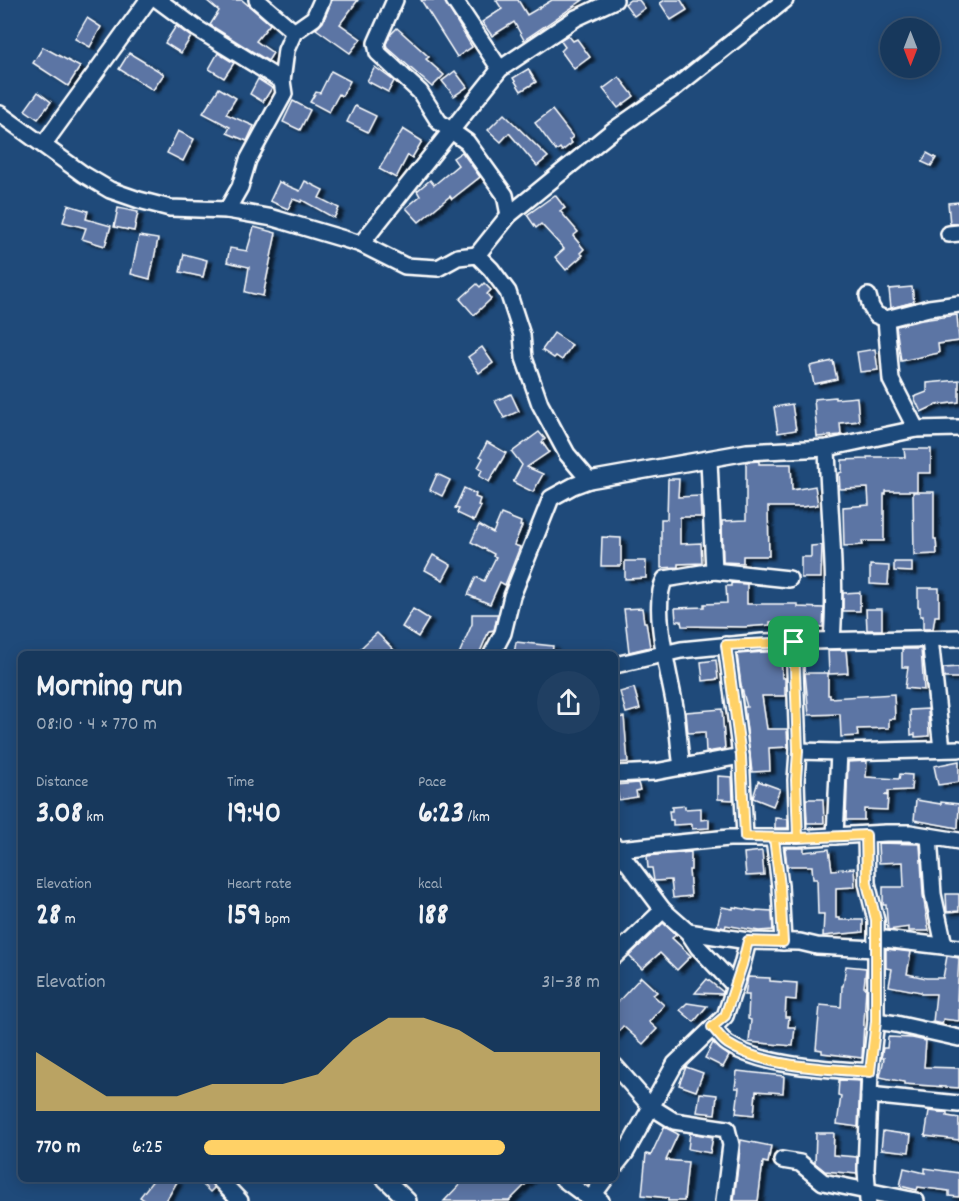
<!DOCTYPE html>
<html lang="en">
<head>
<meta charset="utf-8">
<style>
  body { margin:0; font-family:Dekko,sans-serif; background:#203f62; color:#f1f3f6; height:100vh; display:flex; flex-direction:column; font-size:22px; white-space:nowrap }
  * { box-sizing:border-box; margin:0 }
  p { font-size:20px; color:#9eacbb }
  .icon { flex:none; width:33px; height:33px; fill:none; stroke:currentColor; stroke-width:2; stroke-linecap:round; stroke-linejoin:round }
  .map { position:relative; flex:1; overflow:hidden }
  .drawer { position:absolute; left:18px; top:651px; width:600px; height:531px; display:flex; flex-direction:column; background:#17385c; border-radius:9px; box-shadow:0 3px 15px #0003,0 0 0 2px #365272 }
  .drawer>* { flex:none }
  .needle { width:39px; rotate:180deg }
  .fabs { position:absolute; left:880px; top:18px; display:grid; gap:12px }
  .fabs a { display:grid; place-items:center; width:60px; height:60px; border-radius:50%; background:#17385c; box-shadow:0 3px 15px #0003,0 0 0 2px #365272; font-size:30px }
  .pin { position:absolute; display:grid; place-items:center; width:51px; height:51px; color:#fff; margin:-26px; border-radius:12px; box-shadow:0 3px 9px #0006 }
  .round { display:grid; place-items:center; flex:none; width:63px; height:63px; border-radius:32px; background:#203f62 }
  .summary { display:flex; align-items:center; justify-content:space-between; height:102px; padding:0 18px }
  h1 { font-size:33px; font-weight:700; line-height:45px }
  .metrics { display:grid; grid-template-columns:repeat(3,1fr); gap:9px; height:102px; padding:6px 18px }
  .metrics div { display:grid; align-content:center }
  .metrics b { font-size:30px; font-weight:700 }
  .metrics small { font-size:16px; font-weight:400 }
  .metrics p { font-size:16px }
  .chart { height:168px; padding:12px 18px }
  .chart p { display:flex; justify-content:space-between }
  .chart svg { width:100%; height:108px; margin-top:6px; fill:#ffd166; opacity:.7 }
  ul { padding:0 18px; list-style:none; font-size:20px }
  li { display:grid; grid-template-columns:96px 72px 1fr; align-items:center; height:45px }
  li i { height:15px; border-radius:8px; background:#ffd166 }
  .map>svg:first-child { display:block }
</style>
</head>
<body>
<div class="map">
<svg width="959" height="1201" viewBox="0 0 959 1201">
  <defs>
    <filter id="shadow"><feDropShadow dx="5" dy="3" stdDeviation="1.5" flood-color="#0009"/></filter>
  </defs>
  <rect width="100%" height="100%" fill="#1f4a7a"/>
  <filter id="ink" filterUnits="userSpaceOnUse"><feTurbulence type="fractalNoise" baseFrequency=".0167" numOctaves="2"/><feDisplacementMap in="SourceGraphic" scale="12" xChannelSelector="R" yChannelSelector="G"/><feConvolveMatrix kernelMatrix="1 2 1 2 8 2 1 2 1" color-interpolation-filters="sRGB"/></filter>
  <g filter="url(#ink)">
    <g fill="#5c74a4" stroke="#fff" stroke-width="1.5" filter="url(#shadow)">
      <polygon points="206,0 242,0 270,24 256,41 273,53 268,61 210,25 219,11"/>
      <polygon points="332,0 358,0 340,24 361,39 350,53 316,29 323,22"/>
      <polygon points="421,0 444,0 472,47 457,57"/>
      <polygon points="496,0 518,0 527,15 552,0 583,0 524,40 514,22 492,36 482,22 502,9"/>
      <polygon points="630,0 639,0 645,8 634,16 625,4"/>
      <polygon points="665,0 681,0 687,10 671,20 660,3"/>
      <polygon points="87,18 101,27 90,47 75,39"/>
      <polygon points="176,26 191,37 181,53 165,43"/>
      <polygon points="397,28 429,57 426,59 444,75 432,87 387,47 386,44 390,35"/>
      <polygon points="568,35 573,41 577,39 590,57 574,69 561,51 565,47 560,40"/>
      <polygon points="43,47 80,67 68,86 33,63"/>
      <polygon points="129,53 164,74 153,90 119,69"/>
      <polygon points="218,53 234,63 224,78 209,69"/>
      <polygon points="375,67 394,81 388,92 367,81"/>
      <polygon points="528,69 536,82 521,91 513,78"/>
      <polygon points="331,71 350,81 342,96 339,94 329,112 310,102 316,92 320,93"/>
      <polygon points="455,71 467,87 454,96 442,81"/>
      <polygon points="619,77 634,96 618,108 603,89"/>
      <polygon points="258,79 272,88 263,102 250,94"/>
      <polygon points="219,88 236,98 226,114 254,126 247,141 227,133 230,127 203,113"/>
      <polygon points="38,92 51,102 38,119 25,110"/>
      <polygon points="293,101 310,110 300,130 283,122"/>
      <polygon points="355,106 376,116 368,132 347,122"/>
      <polygon points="552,110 573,137 569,140 572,143 562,151 560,148 556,151 535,123"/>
      <polygon points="504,114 548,157 537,166 509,133 501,142 488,130"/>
      <polygon points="403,129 422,141 412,158 408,155 396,178 379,169"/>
      <polygon points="178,131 194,139 183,161 167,153"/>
      <polygon points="462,152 480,177 452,199 450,196 419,222 406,208 420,196 417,191 430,180 434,185 458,165 453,158"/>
      <polygon points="927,153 936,158 931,166 922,162"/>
      <polygon points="305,181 323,190 319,198 339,208 334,218 302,200 301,202 293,199 288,209 270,201 279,182 300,191"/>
      <polygon points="555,195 565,208 560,211 578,232 573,236 584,249 580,253 583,255 566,270 555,257 564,249 541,224 536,228 527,215"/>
      <polygon points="959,202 959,223 950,224 948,203"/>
      <polygon points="68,205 88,211 86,219 111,226 105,246 82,239 86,228 63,222"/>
      <polygon points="118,208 138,212 134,231 114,227"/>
      <polygon points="254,227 276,233 263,296 245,292 249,267 227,262 230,248 247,251"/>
      <polygon points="139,236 158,239 150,279 131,274"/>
      <polygon points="184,254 207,260 203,277 180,272"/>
      <polygon points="484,283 491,290 487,294 491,299 474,315 460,299 477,284 480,287"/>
      <polygon points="912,287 914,302 891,308 889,289"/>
      <polygon points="957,315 959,341 938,344 939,353 901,361 896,326 922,320"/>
      <polygon points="554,333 572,345 562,360 556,356 554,358 542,350"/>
      <polygon points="482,347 493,363 479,373 468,357"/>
      <polygon points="875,349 878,370 860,372 857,352"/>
      <polygon points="833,361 837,379 814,384 810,366"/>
      <polygon points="959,380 959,402 936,405 921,412 914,397 927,392 927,383"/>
      <polygon points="511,394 519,411 504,418 495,401"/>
      <polygon points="835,397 835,399 857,397 859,421 840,423 841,435 817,437 814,399"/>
      <polygon points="792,404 796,430 778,433 774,407"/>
      <polygon points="539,432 545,439 542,442 549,452 527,467 543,474 533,492 513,482 522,465 512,452"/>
      <polygon points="487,442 506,453 489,482 479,476 482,470 478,467 483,458 480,456"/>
      <polygon points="904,449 931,449 931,473 917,473 917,491 886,491 886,494 884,494 884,541 862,541 863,545 844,546 843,507 869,505 868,488 840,489 839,473 842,472 842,460 867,459 867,457 905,457"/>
      <polygon points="759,461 759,464 791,464 792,490 815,486 818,505 801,507 768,507 769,556 743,556 743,563 723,562 722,521 746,520 746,462"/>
      <polygon points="437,474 450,480 442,496 430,490"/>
      <polygon points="668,479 679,479 678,497 700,496 701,517 680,517 680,544 701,543 702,563 678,564 678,567 661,568 661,519 667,519"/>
      <polygon points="464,488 476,494 475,497 480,499 478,505 481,506 474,521 457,513 459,509 455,508"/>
      <polygon points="913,492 934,492 934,539 936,539 937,554 914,555"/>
      <polygon points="501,514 521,522 520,526 522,526 514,545 520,547 505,585 500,582 490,604 468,595 476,577 484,581 496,557 493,556 494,554 471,542 479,525 493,533"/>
      <polygon points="602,537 621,538 621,566 601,566"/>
      <polygon points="822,545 821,578 801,578 801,557 811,557 811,546"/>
      <polygon points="433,555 451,565 443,580 425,570"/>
      <polygon points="625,561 646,561 646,578 625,579"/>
      <polygon points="894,562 912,562 912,572 894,571"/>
      <polygon points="870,565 889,566 888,585 870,584"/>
      <polygon points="731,583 747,584 747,604 798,604 798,607 824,608 823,627 801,626 801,622 770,622 770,625 744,627 682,626 681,621 676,621 675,608 704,607 704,604 727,603 726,586 731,586"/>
      <polygon points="918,588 939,588 939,616 935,616 933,629 923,629 923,616 920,616 920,607 918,607"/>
      <polygon points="860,592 860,611 843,611 843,593"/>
      <polygon points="642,608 644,622 646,622 650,647 629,652 624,609"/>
      <polygon points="413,609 429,619 418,637 402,627"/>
      <polygon points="866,609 882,609 882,630 867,630"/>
      <polygon points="472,614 498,614 494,630 489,631 479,654 459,654 472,624"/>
      <polygon points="377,633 398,654 355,654 365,644"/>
      <polygon points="516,642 553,646 552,654 514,654"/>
      <polygon points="902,649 921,649 924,690 905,688 908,667 902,667"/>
      <polygon points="828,650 846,650 848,673 829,674"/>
      <polygon points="781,651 782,678 785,678 785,696 762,696 767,729 787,729 788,747 769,748 770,771 752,772 744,707 747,707 741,685 737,654"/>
      <polygon points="716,660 718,679 703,681 701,662"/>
      <polygon points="959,667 959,678 944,678 943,668"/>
      <polygon points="805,673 828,673 828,695 830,695 830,698 894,694 895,719 889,719 889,728 857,729 858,736 841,737 840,714 809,715"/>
      <polygon points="634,688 640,709 626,713 620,692"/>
      <polygon points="722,709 725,749 706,752 705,732 688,733 686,712"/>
      <polygon points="928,709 929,736 915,737 915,734 911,735 910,710"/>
      <polygon points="624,717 628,762 615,763 615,718"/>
      <polygon points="867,761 866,777 899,779 900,774 912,775 911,790 888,791 888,795 884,795 888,796 887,810 864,809 864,820 846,820 848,762"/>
      <polygon points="959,761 959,782 938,785 934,766"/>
      <polygon points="718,776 732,777 733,800 718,799"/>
      <polygon points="758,781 780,789 773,806 753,798"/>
      <polygon points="638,783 640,790 636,791 637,797 619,800 616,785"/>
      <polygon points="806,799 823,799 824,823 807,823"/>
      <polygon points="916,800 941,804 941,802 959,804 958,828 914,820"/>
      <polygon points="685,806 685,809 701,808 701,820 709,819 709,828 692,829 692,824 673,825 673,820 670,820 669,811 672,811 672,807"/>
      <polygon points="775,818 788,819 788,828 775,828"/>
      <polygon points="878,843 920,844 923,895 929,931 909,931 909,927 888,930 886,905 883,905 883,887 904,887 903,862 879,863"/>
      <polygon points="785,848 804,848 804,852 829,849 832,870 854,868 855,887 836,888 836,918 840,918 840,920 863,920 863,932 823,936 824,914 818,914 817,879 813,879 812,866 787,866"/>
      <polygon points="762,851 764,875 746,876 744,853"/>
      <polygon points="691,852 691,870 689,870 691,896 673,898 671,880 654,881 652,868 648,868 647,856"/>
      <polygon points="946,894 959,894 959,911 947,912"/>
      <polygon points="722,907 733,909 733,907 756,911 756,910 772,911 773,930 759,931 726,925 725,928 717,926"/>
      <polygon points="663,923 676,935 672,938 691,956 677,970 660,953 642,969 629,956"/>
      <polygon points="886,949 911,952 907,974 926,978 943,978 947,956 959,958 957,1000 959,1000 959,1021 943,1019 942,1024 933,1022 936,994 921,994 921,992 889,986 892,969 886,968"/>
      <polygon points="846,966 866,968 864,987 866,987 862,1058 822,1053 822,1050 816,1049 820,1005 841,1007 842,986 843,986"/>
      <polygon points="641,977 657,992 653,995 664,1005 649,1022 657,1029 643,1044 623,1026 615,1036 615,1005"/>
      <polygon points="748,977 770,978 770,981 797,983 796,1000 786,999 785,1017 789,1017 788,1027 795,1027 793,1046 749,1042 751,1020 748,1019 749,995 745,995"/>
      <polygon points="707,979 723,992 722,994 695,993"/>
      <polygon points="687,1003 707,1006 694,1022 680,1010"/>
      <polygon points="888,1037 912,1038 926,1041 924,1067 959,1068 959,1088 904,1084 904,1082 880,1077 884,1058 881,1058 883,1048 887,1048"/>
      <polygon points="713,1043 729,1056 723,1067 705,1058"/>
      <polygon points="686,1067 703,1073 696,1091 679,1085"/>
      <polygon points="737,1071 784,1076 783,1093 756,1091 754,1115 736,1113 739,1088 735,1088"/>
      <polygon points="839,1080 860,1081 858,1127 837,1124 841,1096 838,1095"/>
      <polygon points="700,1093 717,1095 715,1114 697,1112"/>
      <polygon points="929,1111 947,1113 947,1116 959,1118 959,1140 925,1136"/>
      <polygon points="664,1127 678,1134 666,1160 688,1162 684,1201 668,1201 668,1198 642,1195 646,1154 651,1155"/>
      <polygon points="883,1131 911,1135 909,1152 881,1149"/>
      <polygon points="690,1133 713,1137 710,1153 688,1149"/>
      <polygon points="816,1133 834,1133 833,1155 857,1157 857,1174 825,1171 815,1163"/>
      <polygon points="741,1140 771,1146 768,1163 763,1162 758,1201 734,1201"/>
      <polygon points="904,1168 925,1173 925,1168 959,1173 959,1197 949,1196 949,1191 918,1187 917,1190 900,1186"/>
      <polygon points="154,1179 173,1179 177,1182 166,1201 146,1201 140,1197"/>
      <polygon points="197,1179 210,1179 214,1188 210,1192"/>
      <polygon points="465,1179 531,1179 509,1201 444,1201"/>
    </g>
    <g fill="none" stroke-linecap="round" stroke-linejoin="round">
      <defs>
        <g id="minor">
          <polyline points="158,0 196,28 282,81"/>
          <polyline points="257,0 294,32"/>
          <polyline points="395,0 376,43 378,53 420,92 439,122 467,142 505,195 509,215"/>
          <polyline points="454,0 500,69"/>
          <polyline points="0,114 83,174 110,190 139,200 170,208 227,210 273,218 361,244 405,266 438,268 458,257 477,255 491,269 508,292 522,335 524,358 540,404 567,454 589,480"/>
          <polyline points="43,145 148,0"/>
          <polyline points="227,210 240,187 248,160 284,94 282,81 286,50 294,32 314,18 322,0"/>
          <polyline points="949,234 959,233"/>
          <polyline points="361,244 500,69 576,18 615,0"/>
          <polyline points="477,255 509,215 611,132 677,86 785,0"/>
          <polyline points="868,296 871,307 876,315 886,319 929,308 959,304"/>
          <polyline points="886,319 891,380 916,429"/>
          <path d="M827,448C829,512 837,576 832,640"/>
          <polyline points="709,460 714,571"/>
          <polyline points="930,639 942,749"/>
          <polyline points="794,642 798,751 796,780 798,838"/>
          <polyline points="726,645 741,756 745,837"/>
          <polyline points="492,654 503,633 512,596 551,498 573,486 589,480 747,452 827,448 916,429 959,428"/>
          <polyline points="615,665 681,650 762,642 959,638"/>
          <polyline points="798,751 839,752 959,749"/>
          <path d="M682,767C679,747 678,727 675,707C670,677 650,605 665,579L714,571L789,579"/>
          <polyline points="615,774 655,772 741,756"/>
          <polyline points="866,835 867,883 876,920 876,1021 870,1072 866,1169 868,1201"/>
          <polyline points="835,836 839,752"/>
          <polyline points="929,836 933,894 944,945"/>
          <polyline points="774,839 780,886 783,942"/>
          <polyline points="615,846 663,910 688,932 698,947 734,985"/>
          <polyline points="618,849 729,838 798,838 886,833 910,833 959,841"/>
          <polyline points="688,932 748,941 800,942 817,946 875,949"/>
          <polyline points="876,938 959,948"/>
          <polyline points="615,956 663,910"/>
          <polyline points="876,1021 896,1024 959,1038"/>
          <path d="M713,1027C717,1032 722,1040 728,1044C763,1067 830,1069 870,1072"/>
          <polyline points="615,1066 650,1106 674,1121 727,1129 731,1145 724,1201"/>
          <polyline points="869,1095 959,1104"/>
          <polyline points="782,1160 800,1163 823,1182 916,1201"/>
          <polyline points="615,1166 626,1152 675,1064 725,1016 742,965 748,941"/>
          <polyline points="219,1179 240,1201"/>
          <polyline points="385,1179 408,1201"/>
          <polyline points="563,1179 590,1199 601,1201"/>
          <polyline points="589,1201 605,1179"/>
        </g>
      </defs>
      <use href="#minor" stroke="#fff" stroke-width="20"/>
      <use href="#minor" stroke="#1f4a7a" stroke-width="15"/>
    </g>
  </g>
  <g fill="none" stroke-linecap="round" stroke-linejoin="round" filter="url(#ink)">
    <defs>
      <path id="route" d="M794,642L798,751L796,780L798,838H774L780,886L783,942L748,941L742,965L725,1016L712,1027C717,1032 722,1040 728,1044C763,1067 829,1069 870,1072L876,1021V920L867,883L866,835L798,838L745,837L741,756L726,645L794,642"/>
    </defs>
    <use href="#route" stroke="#fff" stroke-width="12"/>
    <use href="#route" stroke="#ffd166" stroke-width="8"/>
  </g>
</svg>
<div class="fabs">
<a><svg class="needle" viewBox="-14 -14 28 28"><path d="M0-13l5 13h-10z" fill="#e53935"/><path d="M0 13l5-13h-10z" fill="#9eacbb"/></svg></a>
</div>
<div class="pin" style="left:794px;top:642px;background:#1e9e55"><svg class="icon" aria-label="arrive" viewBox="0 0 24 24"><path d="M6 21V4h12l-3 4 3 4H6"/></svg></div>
<section class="drawer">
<div class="summary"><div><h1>Morning run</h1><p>08:10 · 4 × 770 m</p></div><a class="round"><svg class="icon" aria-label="share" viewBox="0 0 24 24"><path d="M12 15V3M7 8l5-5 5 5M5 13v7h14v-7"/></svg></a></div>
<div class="metrics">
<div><p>Distance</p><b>3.08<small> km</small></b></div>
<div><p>Time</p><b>19:40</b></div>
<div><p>Pace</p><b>6:23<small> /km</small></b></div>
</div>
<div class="metrics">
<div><p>Elevation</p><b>28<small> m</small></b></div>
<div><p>Heart rate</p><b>159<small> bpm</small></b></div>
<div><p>kcal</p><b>188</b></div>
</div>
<div class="chart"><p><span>Elevation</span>31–38 m</p>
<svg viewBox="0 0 160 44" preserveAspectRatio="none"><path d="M0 44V20L10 29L20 38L30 38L40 38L50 33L60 33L70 33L80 29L90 15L100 6L110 6L120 11L130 20L140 20L150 20L160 20V44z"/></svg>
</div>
<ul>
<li><b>770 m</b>6:25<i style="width:76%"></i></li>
</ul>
</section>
</div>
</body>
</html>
